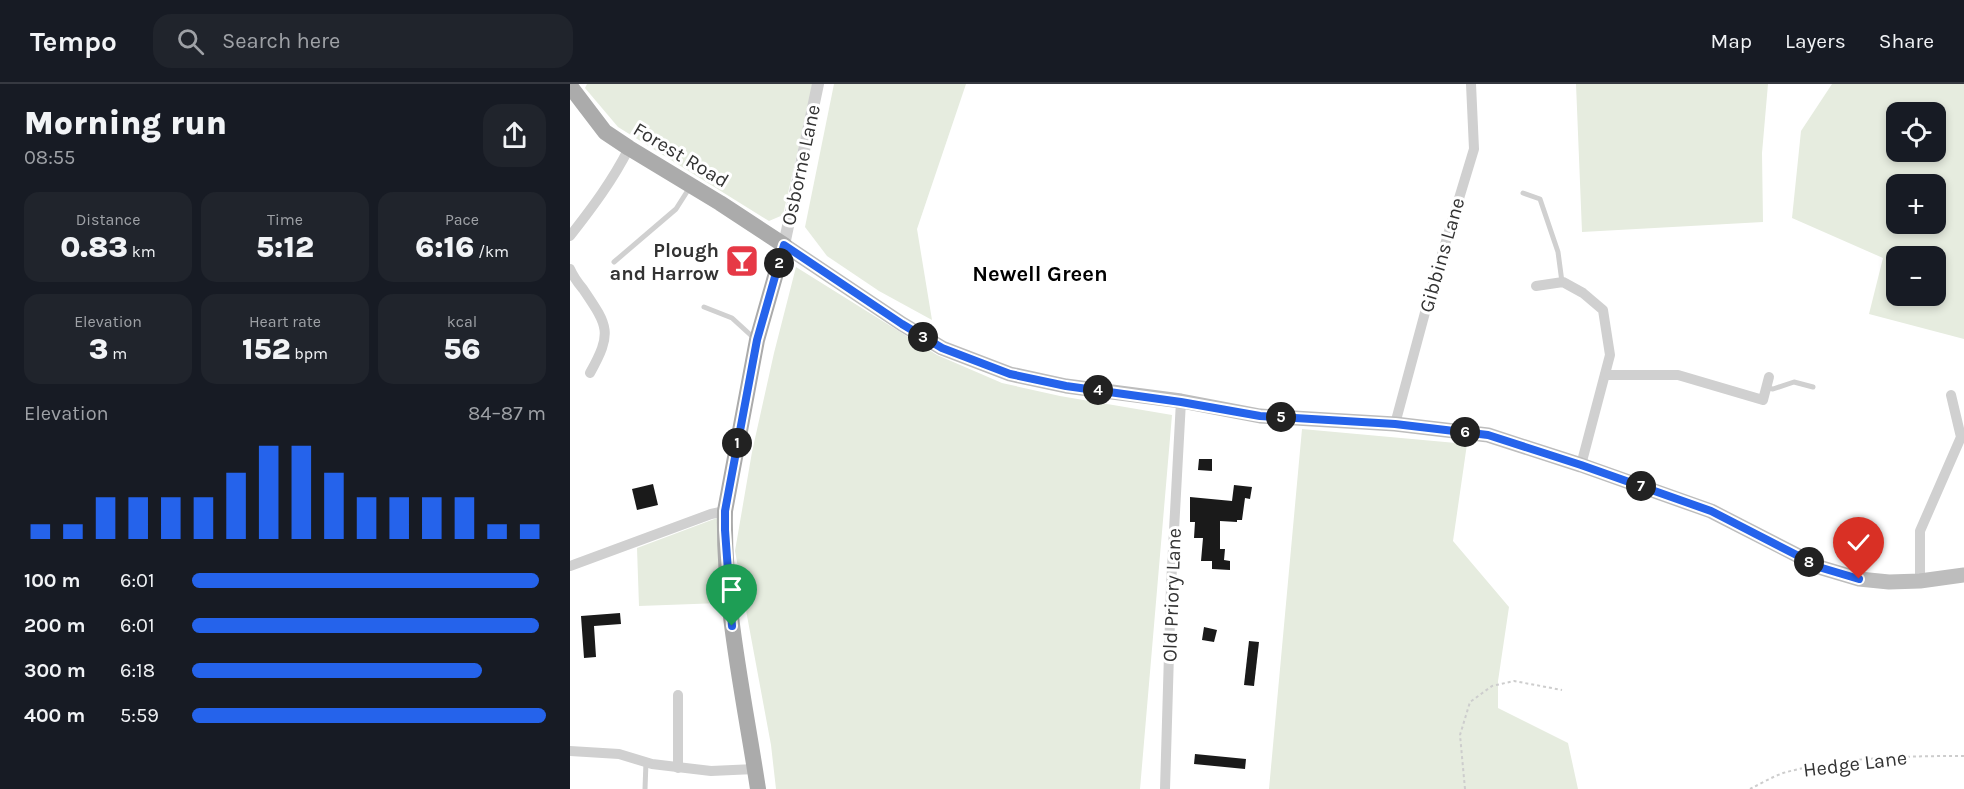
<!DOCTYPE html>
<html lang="en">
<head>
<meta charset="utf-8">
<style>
  body { margin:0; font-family:Karla,sans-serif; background:#20242c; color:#f1f3f6; height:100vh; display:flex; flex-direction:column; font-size:22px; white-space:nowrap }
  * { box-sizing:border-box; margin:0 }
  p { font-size:20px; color:#9ea1a6 }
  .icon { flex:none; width:33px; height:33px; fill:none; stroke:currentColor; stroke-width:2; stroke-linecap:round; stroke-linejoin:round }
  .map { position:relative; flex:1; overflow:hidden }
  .side { display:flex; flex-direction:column; background:#171b24; width:570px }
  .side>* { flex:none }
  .tools { position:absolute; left:1316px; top:18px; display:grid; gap:12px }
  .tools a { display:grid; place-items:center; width:60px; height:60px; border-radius:12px; background:#171b24; box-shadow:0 3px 9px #0003; font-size:30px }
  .pin { position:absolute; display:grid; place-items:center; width:51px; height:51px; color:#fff; margin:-62px -26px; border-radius:50% 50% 50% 0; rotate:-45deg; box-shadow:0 0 6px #0007 }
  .pin .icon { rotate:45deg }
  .km { position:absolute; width:30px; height:30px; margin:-15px; border-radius:50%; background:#222; color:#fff; font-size:16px; line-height:30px; text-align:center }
  .round { display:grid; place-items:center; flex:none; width:63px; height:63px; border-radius:18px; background:#20242c }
  .overview { display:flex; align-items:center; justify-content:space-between; height:102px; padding:0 24px }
  h1 { font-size:33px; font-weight:800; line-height:45px }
  .metrics { display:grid; grid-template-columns:repeat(3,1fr); gap:9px; height:102px; padding:6px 24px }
  .metrics div { display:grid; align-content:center; border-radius:15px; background:#20242c; text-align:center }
  .metrics b { font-size:30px; font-weight:800 }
  .metrics small { font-size:16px; font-weight:400 }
  .metrics p { font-size:16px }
  .chart { height:168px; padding:12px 24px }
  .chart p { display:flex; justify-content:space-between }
  .chart svg { width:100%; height:108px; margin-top:6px; stroke:#2563eb; stroke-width:6 }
  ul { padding:0 24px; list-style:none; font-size:20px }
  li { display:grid; grid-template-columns:96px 72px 1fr; align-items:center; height:45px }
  li i { height:15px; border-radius:8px; background:#2563eb }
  header { display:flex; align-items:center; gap:36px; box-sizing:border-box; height:84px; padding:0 30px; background:#171b24; border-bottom:2px solid #363941 }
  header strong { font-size:28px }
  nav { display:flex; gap:33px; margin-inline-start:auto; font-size:21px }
  .search { width:420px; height:54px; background:#20242c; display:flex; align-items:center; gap:15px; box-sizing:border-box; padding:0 21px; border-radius:18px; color:#9ea1a6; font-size:22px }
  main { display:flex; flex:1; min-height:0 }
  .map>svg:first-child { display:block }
</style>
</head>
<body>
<header>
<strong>Tempo</strong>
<div class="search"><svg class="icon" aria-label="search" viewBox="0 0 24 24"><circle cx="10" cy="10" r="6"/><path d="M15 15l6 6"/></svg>Search here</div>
<nav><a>Map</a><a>Layers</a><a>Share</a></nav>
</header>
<main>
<section class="side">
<div class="overview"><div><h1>Morning run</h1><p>08:55</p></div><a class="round"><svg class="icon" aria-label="share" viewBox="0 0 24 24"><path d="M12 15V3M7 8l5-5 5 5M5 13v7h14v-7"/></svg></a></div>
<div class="metrics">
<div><p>Distance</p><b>0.83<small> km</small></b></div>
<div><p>Time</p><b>5:12</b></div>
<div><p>Pace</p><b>6:16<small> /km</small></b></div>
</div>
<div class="metrics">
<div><p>Elevation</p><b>3<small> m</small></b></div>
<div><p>Heart rate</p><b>152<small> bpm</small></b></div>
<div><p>kcal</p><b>56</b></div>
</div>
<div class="chart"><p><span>Elevation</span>84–87 m</p>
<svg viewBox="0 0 160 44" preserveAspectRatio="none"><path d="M5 44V38M15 44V38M25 44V27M35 44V27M45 44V27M55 44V27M65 44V17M75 44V6M85 44V6M95 44V17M105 44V27M115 44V27M125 44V27M135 44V27M145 44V38M155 44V38"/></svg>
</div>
<ul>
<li><b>100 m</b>6:01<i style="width:98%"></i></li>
<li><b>200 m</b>6:01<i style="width:98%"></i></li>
<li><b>300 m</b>6:18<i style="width:82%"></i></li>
<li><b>400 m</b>5:59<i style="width:100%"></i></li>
</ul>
</section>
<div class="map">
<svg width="1394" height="705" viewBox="0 0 1394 705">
  <rect width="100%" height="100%" fill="#fff"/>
  <g fill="#e6ecdf" fill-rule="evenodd">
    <polygon points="17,0 243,0 213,131 199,137 48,43 15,4"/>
    <polygon points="264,0 396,0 347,145 362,236 309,207 257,172 235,143"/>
    <polygon points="1006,0 1198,0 1192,69 1193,138 1012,148"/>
    <path d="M1262,0H1394V255L1299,230L1313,174L1222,134L1231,47ZM1326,28H1365V68H1326ZM1326,100H1365V140H1326ZM1326,172H1365V212H1326Z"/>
    <polygon points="226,183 367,271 432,299 490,312 602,331 570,705 206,705 201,661 165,467 182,368 204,269"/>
    <polygon points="732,345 897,360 883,457 939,523 928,597 928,624 998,659 1008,705 699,705"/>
    <polygon points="147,434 151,519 69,522 67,464"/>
  </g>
  <g fill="#1a1a1a">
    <polygon points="629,375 642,375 642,387 628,386"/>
    <polygon points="83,400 88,421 67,426 62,405"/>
    <polygon points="664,401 682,403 680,415 675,414 672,436 667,436 667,438 650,437 650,465 655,465 654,476 660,477 660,486 642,485 642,477 631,477 633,454 624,454 625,438 620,438 620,413 662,417"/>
    <polygon points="50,529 51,540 24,542 26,573 14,574 11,532"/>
    <polygon points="634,543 647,546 644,558 632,556"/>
    <polygon points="679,557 689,558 684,602 674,601"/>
    <polygon points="625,670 676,675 675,685 624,680"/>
  </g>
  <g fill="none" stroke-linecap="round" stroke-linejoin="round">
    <g stroke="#cdcdcd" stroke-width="2" stroke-dasharray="3 3" stroke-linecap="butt">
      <polyline points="895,705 890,651 900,618 922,602 944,597 992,606"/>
      <path d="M1180,705C1190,700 1202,693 1213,689C1271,673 1334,672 1394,672"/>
    </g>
    <g stroke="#d0d0d0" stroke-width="5">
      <polyline points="953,109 970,115 988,168 992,198"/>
      <polyline points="44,178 106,125 120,103"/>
      <polyline points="134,223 162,234 185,255"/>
      <polyline points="1197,304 1203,305 1224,298 1243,303"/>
      <polyline points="75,705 76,678"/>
    </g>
    <g stroke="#d0d0d0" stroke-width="10">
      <path d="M0,152C22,124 43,96 59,64"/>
      <path d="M0,185C3,192 8,199 13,205C38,242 43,248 20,289"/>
      <polyline points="966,202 993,198 1013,209 1033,226 1040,271 1011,381"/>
      <polyline points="1035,291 1108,291 1193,316 1199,293"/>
      <polyline points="825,340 860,210 904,65 901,0"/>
      <polyline points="0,482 141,430 155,427"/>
      <polyline points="1350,497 1350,447 1391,353 1381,311"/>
      <polyline points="0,667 49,670 82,680 141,687 185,685"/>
      <polyline points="108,684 108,611"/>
      <polyline points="595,705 601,502 611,317"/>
    </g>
    <polyline stroke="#d0d0d0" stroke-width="12" points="214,161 248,0"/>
    <polyline stroke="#bdbdbd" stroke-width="15" points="214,161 332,240 372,264 440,290 496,302 611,317 690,332 825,340 918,351 1011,381 1141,427 1252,484 1289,495 1319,498 1350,497 1394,491"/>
    <path stroke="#ababab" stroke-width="16" d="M0,2L35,48L59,64L150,119L214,161L187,256L155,427C153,520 174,613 188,705"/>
  </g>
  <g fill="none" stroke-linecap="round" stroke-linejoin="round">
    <defs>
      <polyline id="route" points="162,542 155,446 155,427 187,256 214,161 332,240 372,264 440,290 496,302 611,318 690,332 825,340 918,351 1011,381 1141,427 1252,484 1289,495"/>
    </defs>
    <use href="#route" stroke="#fff" stroke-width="12"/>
    <use href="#route" stroke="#2563eb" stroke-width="8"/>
  </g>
  <defs>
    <symbol id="bar-square" viewBox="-11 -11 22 22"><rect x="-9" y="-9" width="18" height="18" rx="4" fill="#e63946" stroke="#fff"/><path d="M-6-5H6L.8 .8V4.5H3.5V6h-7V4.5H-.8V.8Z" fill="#fff"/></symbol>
  </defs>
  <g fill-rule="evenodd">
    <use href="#bar-square" x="153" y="158" width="38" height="38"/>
  </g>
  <g text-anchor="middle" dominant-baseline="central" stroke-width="6" stroke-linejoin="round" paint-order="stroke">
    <g font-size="20" fill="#333" stroke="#fff">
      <text transform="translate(111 71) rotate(31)">Forest Road</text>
      <text transform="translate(231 81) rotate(-78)">Osborne Lane</text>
      <text transform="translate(872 171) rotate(-74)">Gibbins Lane</text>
      <text transform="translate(602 511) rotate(-88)">Old Priory Lane</text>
      <text transform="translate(1285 680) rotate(-7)">Hedge Lane</text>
    </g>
    <g font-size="20" font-weight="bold" fill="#333" stroke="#fff" text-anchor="end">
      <text x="149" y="166">Plough<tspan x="149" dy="23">and Harrow</tspan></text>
    </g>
    <g font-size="22" font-weight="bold" fill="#000" stroke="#fff">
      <text x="470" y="190">Newell Green</text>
    </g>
  </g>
</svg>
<div class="tools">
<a><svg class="icon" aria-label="locate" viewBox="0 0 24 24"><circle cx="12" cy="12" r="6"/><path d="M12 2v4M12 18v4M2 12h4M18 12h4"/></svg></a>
<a>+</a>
<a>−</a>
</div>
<div class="pin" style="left:162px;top:542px;background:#1e9e55"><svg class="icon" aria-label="arrive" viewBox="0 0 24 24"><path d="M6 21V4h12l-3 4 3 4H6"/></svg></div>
<div class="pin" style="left:1289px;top:495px;background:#d93025"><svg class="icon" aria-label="check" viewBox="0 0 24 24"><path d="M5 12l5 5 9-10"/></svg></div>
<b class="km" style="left:167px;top:359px">1</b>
<b class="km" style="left:209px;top:179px">2</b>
<b class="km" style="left:353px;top:253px">3</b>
<b class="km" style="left:528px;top:306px">4</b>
<b class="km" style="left:711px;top:333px">5</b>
<b class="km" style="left:895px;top:348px">6</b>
<b class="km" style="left:1071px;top:402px">7</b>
<b class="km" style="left:1239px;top:478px">8</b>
</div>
</main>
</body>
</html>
